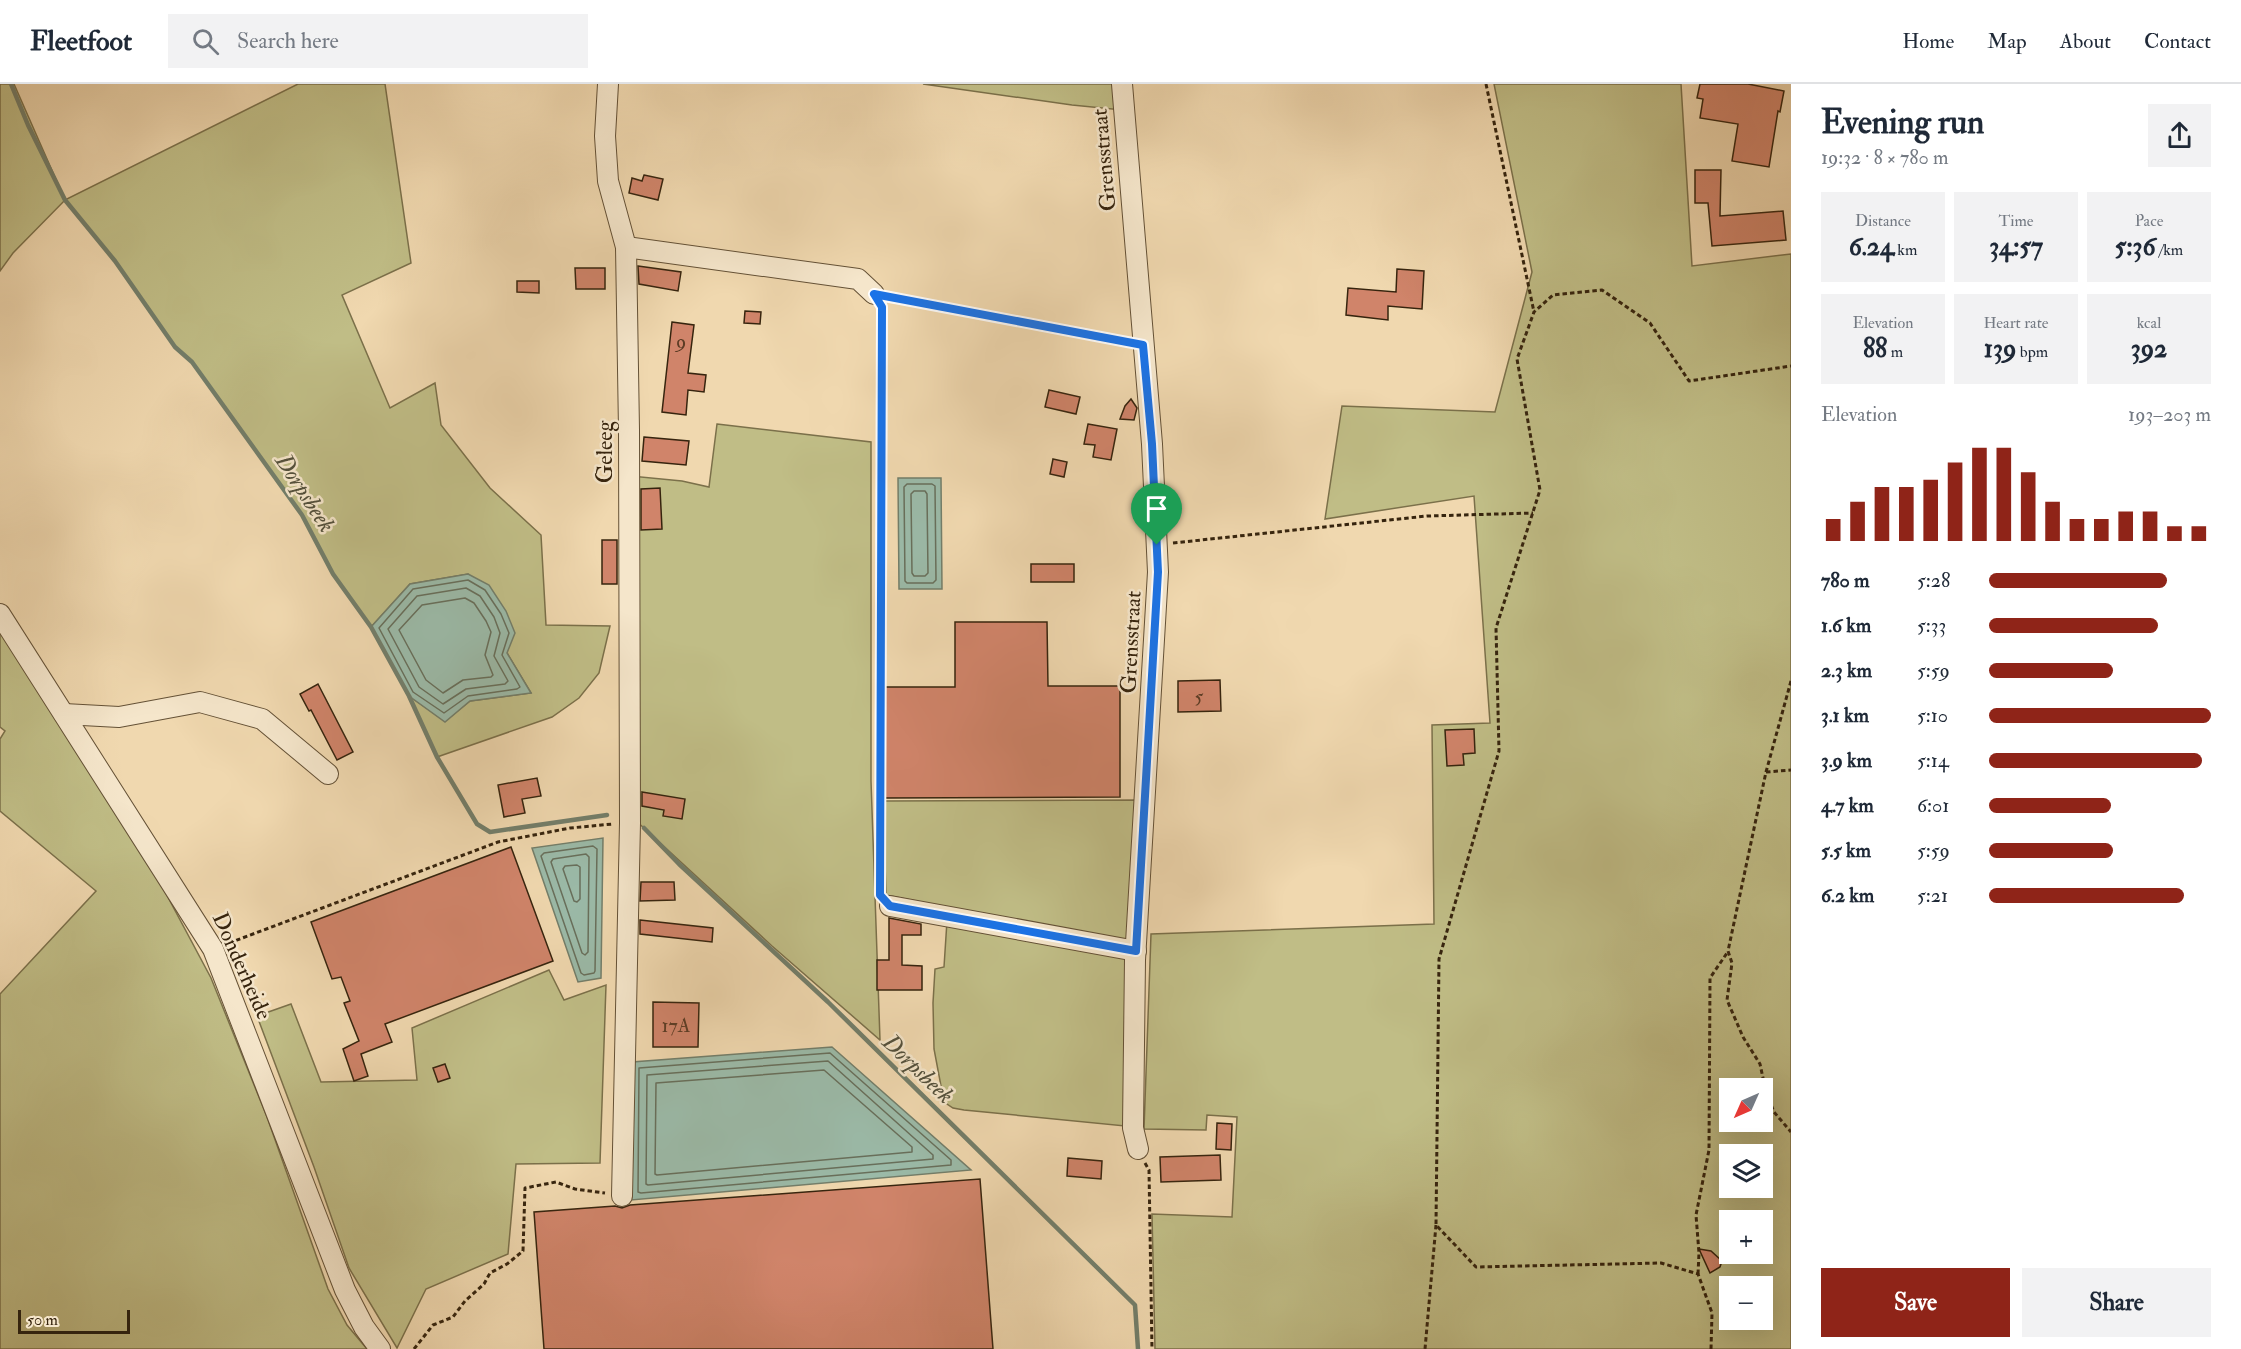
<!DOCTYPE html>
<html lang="en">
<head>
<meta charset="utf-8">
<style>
  body { margin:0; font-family:"IM FELL Double Pica",serif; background:#f2f2f3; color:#1f2937; height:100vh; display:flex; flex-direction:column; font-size:22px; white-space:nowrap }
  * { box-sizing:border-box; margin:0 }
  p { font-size:20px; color:#747a83 }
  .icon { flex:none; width:33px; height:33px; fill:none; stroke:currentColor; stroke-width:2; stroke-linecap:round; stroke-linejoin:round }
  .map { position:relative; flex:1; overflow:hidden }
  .side { display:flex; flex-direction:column; background:#fff; width:450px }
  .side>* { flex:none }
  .needle { width:39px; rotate:225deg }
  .controls { position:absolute; left:1719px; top:994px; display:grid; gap:12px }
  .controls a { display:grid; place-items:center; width:54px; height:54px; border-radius:0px; background:#fff; box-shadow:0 6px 24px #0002; font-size:30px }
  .scale { position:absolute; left:18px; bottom:15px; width:112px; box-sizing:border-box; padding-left:6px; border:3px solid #36240e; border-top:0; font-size:16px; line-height:21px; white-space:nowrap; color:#36240e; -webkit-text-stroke:4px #f5e6cb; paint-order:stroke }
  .pin { position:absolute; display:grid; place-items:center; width:51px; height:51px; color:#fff; margin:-62px -26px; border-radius:50% 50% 50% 0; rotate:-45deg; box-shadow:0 0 6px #0007 }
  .pin .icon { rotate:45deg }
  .round { display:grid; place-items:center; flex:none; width:63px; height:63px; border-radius:0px; background:#f2f2f3 }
  .overview { display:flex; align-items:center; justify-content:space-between; height:102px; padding:0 30px }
  h1 { font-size:33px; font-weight:800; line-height:45px }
  .figures { display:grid; grid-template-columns:repeat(3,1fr); gap:9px; height:102px; padding:6px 30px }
  .figures div { display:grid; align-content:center; border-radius:0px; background:#f2f2f3; text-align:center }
  .figures b { font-size:26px; font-weight:800 }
  .figures small { font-size:16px; font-weight:400 }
  .figures p { font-size:16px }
  .chart { height:168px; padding:12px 30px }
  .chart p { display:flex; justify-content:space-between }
  .chart svg { width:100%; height:108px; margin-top:6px; stroke:#8f2418; stroke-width:6 }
  .primary-button { display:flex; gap:12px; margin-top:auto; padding:12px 30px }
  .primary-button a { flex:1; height:69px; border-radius:0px; background:#8f2418; color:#fff; font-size:24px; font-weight:800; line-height:69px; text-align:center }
  .primary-button a+a { background:#f2f2f3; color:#1f2937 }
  ul { padding:0 30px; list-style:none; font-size:20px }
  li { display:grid; grid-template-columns:96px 72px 1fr; align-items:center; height:45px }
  li i { height:15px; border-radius:8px; background:#8f2418 }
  header { display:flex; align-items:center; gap:36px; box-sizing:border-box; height:84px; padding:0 30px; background:#fff; border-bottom:2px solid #e0e1e3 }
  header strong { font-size:28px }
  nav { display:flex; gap:33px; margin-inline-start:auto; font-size:21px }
  .search { width:420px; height:54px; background:#f2f2f3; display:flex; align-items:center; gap:15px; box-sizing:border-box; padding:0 21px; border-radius:0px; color:#747a83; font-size:22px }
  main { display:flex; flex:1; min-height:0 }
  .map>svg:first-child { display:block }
</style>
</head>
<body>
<header>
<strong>Fleetfoot</strong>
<div class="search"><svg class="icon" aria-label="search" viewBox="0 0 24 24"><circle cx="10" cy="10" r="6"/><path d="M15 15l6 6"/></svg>Search here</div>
<nav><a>Home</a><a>Map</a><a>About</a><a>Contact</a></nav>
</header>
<main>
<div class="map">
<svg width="1791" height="1265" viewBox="0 0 1791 1265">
  <rect width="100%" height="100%" fill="#f0d8af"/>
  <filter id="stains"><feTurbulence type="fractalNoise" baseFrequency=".00333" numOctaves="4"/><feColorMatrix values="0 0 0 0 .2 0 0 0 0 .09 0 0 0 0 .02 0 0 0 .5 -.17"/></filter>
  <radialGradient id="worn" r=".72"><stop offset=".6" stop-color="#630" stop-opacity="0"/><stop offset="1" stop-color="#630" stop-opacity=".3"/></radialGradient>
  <g fill="#c0bd86" stroke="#7b704a" stroke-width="1.5" fill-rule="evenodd">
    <polygon points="0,0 14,0 65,116 298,0 385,0 411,179 342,211 390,324 435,299 441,341 490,404 541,451 546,541 610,542 599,589 579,614 552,633 437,673 409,612 445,637 470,617 531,609 507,569 468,490 410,500 371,543 333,490 302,431 192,278 175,263 115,177 65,116 13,169 0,187"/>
    <polygon points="923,0 1120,0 1122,26 1072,21"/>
    <path d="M1494,0H1681L1692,182L1791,170V1265H1155L1152,1130L1232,1133L1237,1033L1207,1031L1206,1046L1144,1045L1151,850L1434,840L1432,641L1490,639L1474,412L1325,435L1342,322L1495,328L1532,188ZM1730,1005H1762V1038H1730ZM1730,1071H1762V1104H1730ZM1730,1137H1762V1170H1730ZM1730,1203H1762V1236H1730Z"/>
    <polygon points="717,340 871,358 871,697 880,956 772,862 633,734 631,392 682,397 709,403"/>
    <polygon points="0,543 139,759 211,894 267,1033 328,1205 347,1241 367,1265 0,1265 0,910 96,807 0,727 0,655 5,647 0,643"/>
    <polygon points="1140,716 1127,860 886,811 883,717"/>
    <polygon points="947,837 1129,873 1125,1042 964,1026 953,1024 944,1018 934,965 933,919 935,885 944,883"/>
    <polygon points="549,886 564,916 606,901 600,1079 516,1080 508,1170 426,1205 397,1264 349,1184 314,1083 257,932 291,920 321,998 417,996 412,944"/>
  </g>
  <g fill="#9bbaa8" stroke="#737e6a" stroke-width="1.5">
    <polygon points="898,394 941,394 942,505 899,505"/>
    <polygon points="468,490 489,501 506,527 515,549 507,569 531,609 470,617 445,638 409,612 371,543 410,500"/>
    <polygon points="603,754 601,894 578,898 532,764"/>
    <polygon points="832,963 971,1086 631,1116 632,978"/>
  </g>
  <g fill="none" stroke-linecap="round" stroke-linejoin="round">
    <g stroke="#686f5b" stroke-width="1.5">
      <polygon points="907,400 932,400 935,402 936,496 933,499 907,499 905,497 904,403"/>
      <polygon points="914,407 925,407 927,410 928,489 925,492 914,492 912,489 911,410"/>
      <polygon points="468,496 485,506 501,530 509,549 502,571 520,603 517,605 468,612 444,629 413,608 379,544 413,505"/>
      <polygon points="466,504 480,512 494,533 500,549 494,572 508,597 505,600 466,605 443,620 419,603 388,545 417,512"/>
      <polygon points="465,514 474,519 486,537 491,548 485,571 493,591 491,593 463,596 443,609 426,596 399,546 422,521"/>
      <polygon points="593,762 597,765 595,887 594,889 584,891 581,889 541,772 544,769"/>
      <polygon points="586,770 589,773 588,868 585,871 582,869 551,778 553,775"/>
      <polygon points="577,781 580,783 580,815 577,818 574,817 563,785 565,782"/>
      <polygon points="830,969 951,1076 951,1081 641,1109 638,1108 639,984"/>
      <polygon points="828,977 933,1071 933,1075 648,1101 646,1100 647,991"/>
      <polygon points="824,986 912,1063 912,1068 657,1091 655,1090 656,999"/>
    </g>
    <g stroke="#737e6a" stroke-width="4.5">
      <polyline points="11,0 28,41 65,116 115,177 175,263 192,278 302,431 333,490 371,543 409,612 437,673 477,740 490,748 607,731"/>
      <polyline points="644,744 679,780 828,918 1135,1221 1138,1265"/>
    </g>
  </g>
  <g fill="#d0846a" stroke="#36240e" stroke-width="1.5">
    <polygon points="1700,0 1748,0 1784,7 1780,28 1778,27 1769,83 1732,77 1738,40 1700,34 1703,15 1697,14"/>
    <polygon points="1695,86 1721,86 1720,132 1783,127 1786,156 1712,162 1708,119 1695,119"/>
    <polygon points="644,91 663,95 658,116 629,109 632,94 642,97"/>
    <polygon points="638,182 681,188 678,207 639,200"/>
    <polygon points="575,184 605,184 605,205 576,205"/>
    <polygon points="1397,185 1424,187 1422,225 1388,222 1388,236 1346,231 1348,204 1396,208"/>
    <polygon points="517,197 539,197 539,209 517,208"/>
    <polygon points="745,227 761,228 760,240 744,239"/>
    <polygon points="672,238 694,241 688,289 706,291 704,308 688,306 686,331 662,328"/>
    <polygon points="1049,306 1080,313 1076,330 1045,323"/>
    <polygon points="1131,315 1137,324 1134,336 1120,335 1125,322"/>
    <polygon points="1088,340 1117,345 1111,376 1093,373 1095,361 1084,360"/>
    <polygon points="644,353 689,357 686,381 642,377"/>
    <polygon points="1053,375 1067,378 1064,393 1050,390"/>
    <polygon points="660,404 662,445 641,446 641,405"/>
    <rect x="602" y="456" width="15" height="44"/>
    <rect x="1031" y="480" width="43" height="18"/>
    <polygon points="955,538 1047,538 1048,602 1120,602 1120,713 884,714 884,603 955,603"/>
    <polygon points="1220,596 1221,627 1178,628 1178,597"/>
    <polygon points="318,600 353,668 337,676 311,626 309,627 300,610"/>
    <polygon points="1474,645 1475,669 1463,670 1464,681 1447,682 1445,646"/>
    <polygon points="537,694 541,712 522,715 525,729 504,733 498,701"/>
    <polygon points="642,708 685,715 682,735 663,732 664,726 642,722"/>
    <polygon points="511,763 553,877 385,940 392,958 361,970 368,992 354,997 343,965 359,957 344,919 350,917 341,893 332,895 311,838"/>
    <polygon points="641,798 674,798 675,816 640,817"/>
    <polygon points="889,834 921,840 921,851 902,851 902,881 922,882 922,906 877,906 877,876 889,876"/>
    <polygon points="640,836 713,844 712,858 640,850"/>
    <polygon points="653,918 699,919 698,963 653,963"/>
    <polygon points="445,980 450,994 438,998 433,984"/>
    <polygon points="1217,1039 1232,1040 1231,1066 1216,1065"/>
    <polygon points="1220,1071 1221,1096 1161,1098 1160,1073"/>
    <polygon points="1068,1074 1102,1077 1101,1095 1067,1092"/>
    <polygon points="980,1095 993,1265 544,1265 534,1128 615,1122 622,1124 630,1121"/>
    <polygon points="1699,1165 1711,1167 1722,1177 1720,1183 1710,1189"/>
  </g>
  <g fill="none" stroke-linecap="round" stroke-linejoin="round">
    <defs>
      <g id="minor">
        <polyline points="608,0 605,52 608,97 626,163 629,346 630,739 622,1112"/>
        <polyline points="1122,0 1152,360 1158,488 1135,876 1133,1044 1138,1065"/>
        <polyline points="626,163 858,195 874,210"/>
        <polyline points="0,530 213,865 345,1206 364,1243 380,1265"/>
        <polyline points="64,630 119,633 200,618 262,635 328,690"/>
        <polyline points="890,822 1136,867"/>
      </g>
    </defs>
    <use href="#minor" stroke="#645136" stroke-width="22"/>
    <g stroke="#36240e" stroke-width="3" stroke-dasharray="4.5 3" stroke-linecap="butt">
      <polyline points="1486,0 1534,228"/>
      <polyline points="891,213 1126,258"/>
      <polyline points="1173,459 1427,432 1533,429"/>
      <polyline points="1791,597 1766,688 1728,867 1732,879 1727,916 1743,953 1760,980 1766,1008 1774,1028 1791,1048"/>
      <polyline points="1766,688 1791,686"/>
      <polyline points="880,809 882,225"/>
      <polyline points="229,859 498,758 570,744 613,740"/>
      <polyline points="1145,1079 1149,1086 1152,1265"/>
      <polyline points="1698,1190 1699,1169 1696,1131 1709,1066 1710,894 1727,869"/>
      <polyline points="414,1265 433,1241 453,1233 465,1217 484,1200 490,1189 507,1180 523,1167 525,1104 556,1098 575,1105 605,1109"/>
      <polyline points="1425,1265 1436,1141"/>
      <polyline points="1711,1265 1712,1229 1698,1190 1661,1179 1476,1183 1436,1141 1439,875 1499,667 1496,544 1540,406 1517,275 1534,228 1553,211 1602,206 1650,239 1689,297 1791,282"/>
    </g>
    <use href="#minor" stroke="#f5e6cb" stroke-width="20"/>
  </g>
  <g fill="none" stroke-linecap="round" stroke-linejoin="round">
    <defs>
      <polygon id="route" points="874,210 1143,261 1152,360 1158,488 1136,867 890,822 880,811 882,223"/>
    </defs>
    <use href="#route" stroke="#fff" stroke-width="12"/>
    <use href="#route" stroke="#1a73e8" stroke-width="8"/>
  </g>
  <g text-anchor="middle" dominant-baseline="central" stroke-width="5" stroke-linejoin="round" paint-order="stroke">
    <g font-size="20" fill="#5c3c25">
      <text x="681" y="257">9</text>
      <text x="1199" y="612">5</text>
      <text x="676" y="941">17A</text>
    </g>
    <g font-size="22" fill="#36240e" stroke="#f5e6cb">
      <text transform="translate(1104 76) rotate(-95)">Grensstraat</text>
      <text transform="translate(605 368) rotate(-90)">Geleeg</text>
      <text transform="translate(1131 558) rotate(-87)">Grensstraat</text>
      <text transform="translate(242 882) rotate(66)">Donderheide</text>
    </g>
    <g font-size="24" font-style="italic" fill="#54513c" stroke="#f5e6cb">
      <text transform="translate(305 409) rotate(57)">Dorpsbeek</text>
      <text transform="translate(918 985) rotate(44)">Dorpsbeek</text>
    </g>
  </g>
  <rect width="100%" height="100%" filter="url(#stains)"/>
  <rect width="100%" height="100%" fill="url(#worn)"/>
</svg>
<div class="controls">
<a><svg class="needle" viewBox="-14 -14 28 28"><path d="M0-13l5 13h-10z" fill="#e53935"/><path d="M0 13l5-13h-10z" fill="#747a83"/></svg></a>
<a><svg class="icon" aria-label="layers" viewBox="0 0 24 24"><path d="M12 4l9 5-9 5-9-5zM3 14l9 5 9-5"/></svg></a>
<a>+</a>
<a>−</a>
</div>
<div class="scale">50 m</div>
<div class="pin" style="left:1157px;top:461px;background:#1e9e55"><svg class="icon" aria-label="arrive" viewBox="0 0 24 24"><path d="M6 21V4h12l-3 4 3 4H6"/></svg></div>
</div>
<section class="side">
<div class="overview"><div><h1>Evening run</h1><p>19:32 · 8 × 780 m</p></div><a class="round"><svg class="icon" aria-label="share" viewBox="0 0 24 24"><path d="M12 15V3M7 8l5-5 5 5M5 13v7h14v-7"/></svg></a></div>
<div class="figures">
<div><p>Distance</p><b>6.24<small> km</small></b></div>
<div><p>Time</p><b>34:57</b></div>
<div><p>Pace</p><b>5:36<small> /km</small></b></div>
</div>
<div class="figures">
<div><p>Elevation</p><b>88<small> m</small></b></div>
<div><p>Heart rate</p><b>139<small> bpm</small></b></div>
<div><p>kcal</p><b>392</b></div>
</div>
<div class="chart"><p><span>Elevation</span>193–203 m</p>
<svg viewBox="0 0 160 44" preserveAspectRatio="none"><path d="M5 44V35M15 44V28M25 44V22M35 44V22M45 44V19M55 44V12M65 44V6M75 44V6M85 44V16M95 44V28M105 44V35M115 44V35M125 44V32M135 44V32M145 44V38M155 44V38"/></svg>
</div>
<ul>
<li><b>780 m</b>5:28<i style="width:80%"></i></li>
<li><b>1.6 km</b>5:33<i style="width:76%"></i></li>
<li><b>2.3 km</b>5:59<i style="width:56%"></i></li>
<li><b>3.1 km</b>5:10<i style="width:100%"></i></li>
<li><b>3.9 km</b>5:14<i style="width:96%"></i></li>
<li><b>4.7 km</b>6:01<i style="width:55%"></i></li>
<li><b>5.5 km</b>5:59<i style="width:56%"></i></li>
<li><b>6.2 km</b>5:21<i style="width:88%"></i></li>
</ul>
<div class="primary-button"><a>Save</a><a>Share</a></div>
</section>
</main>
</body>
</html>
